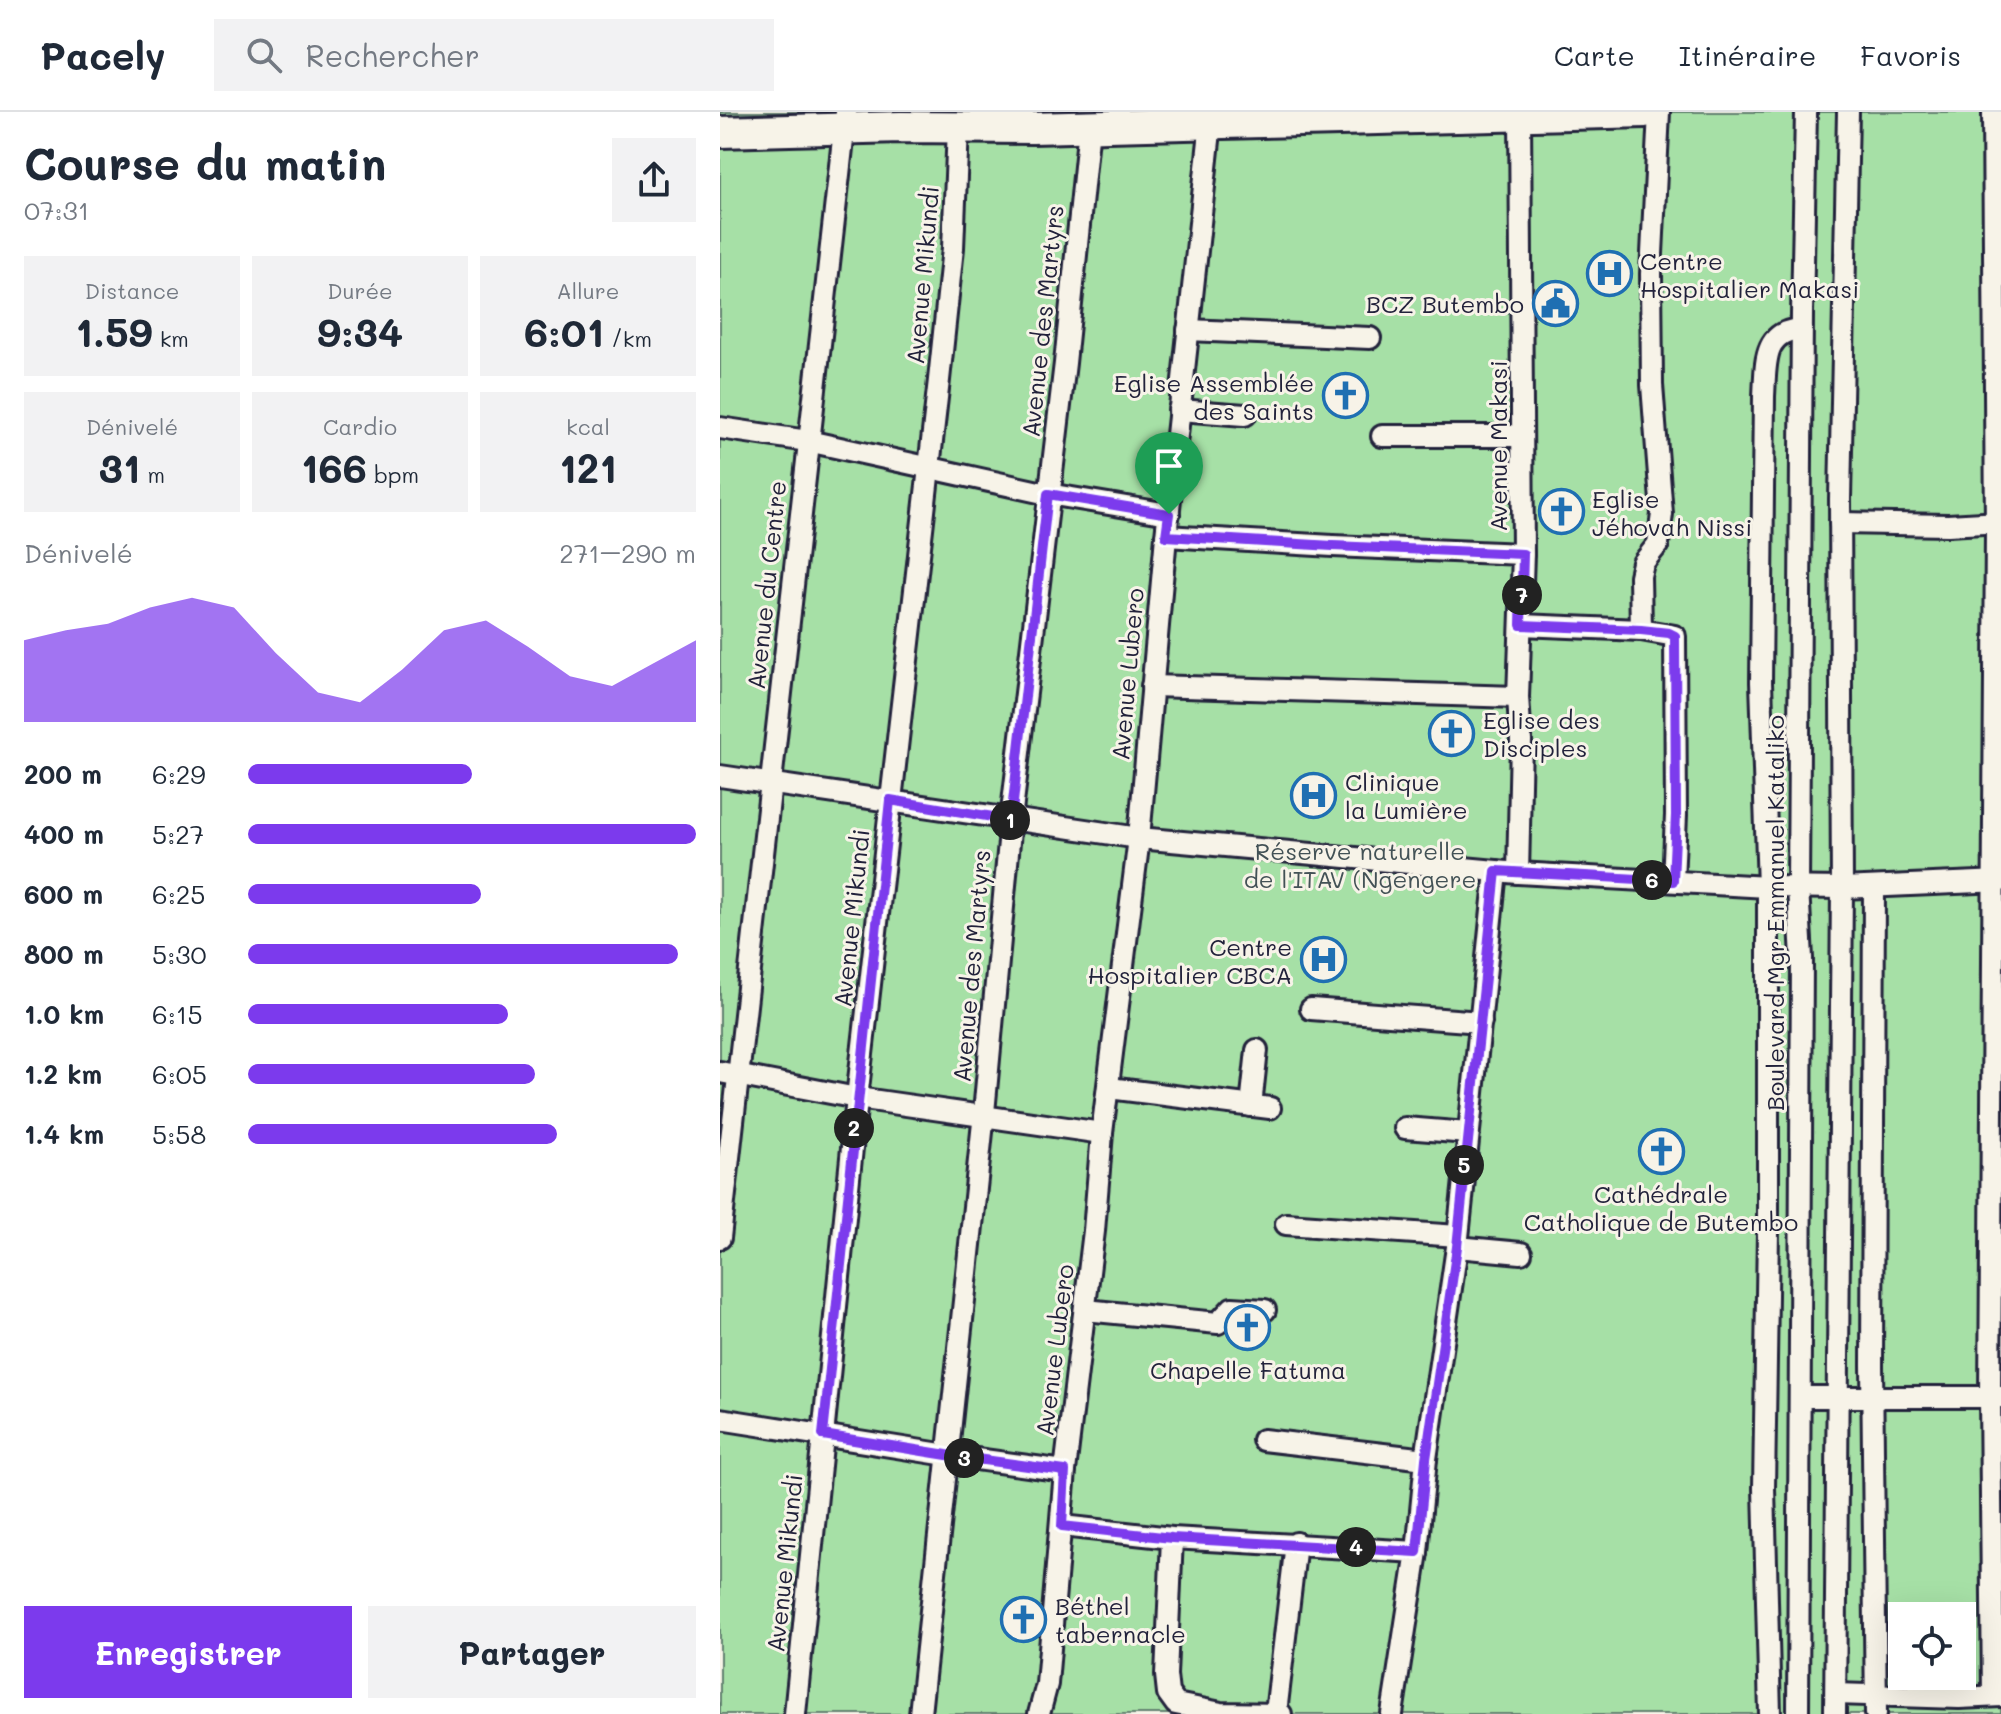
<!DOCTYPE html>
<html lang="fr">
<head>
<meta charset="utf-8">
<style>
  body { margin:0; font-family:Mali,sans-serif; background:#f2f2f3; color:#1f2937; height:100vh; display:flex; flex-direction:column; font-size:30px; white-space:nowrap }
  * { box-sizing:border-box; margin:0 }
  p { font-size:26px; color:#747a83 }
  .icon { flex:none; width:44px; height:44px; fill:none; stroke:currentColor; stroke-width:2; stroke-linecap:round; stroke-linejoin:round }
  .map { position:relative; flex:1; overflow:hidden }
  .drawer { display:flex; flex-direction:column; background:#fff; width:720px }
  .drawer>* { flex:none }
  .fabs { position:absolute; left:1168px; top:1490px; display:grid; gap:16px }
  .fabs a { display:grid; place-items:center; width:88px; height:88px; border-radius:0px; background:#fff; box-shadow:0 8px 32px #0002; font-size:40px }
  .pin { position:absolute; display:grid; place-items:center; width:68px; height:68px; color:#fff; margin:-82px -34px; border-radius:50% 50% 50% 0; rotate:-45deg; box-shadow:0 0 8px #0007 }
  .pin .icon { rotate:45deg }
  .km { position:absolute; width:40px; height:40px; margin:-20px; border-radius:50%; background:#222; color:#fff; font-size:22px; line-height:40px; text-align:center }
  .round { display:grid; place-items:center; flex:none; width:84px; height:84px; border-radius:0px; background:#f2f2f3 }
  .headline { display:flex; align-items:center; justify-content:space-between; height:136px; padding:0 24px }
  h1 { font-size:44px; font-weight:700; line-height:60px }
  .figures { display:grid; grid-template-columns:repeat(3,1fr); gap:12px; height:136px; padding:8px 24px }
  .figures div { display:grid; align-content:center; border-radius:0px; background:#f2f2f3; text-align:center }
  .figures b { font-size:40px; font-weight:700 }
  .figures small { font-size:22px; font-weight:400 }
  .figures p { font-size:22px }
  .chart { height:224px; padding:16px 24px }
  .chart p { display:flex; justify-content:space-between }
  .chart svg { width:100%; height:144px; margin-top:8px; fill:#7c3aed; opacity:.7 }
  .button { display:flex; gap:16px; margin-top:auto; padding:16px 24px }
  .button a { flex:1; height:92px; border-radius:0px; background:#7c3aed; color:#fff; font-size:32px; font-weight:700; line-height:92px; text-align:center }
  .button a+a { background:#f2f2f3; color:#1f2937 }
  ul { padding:0 24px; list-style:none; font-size:26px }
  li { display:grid; grid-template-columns:128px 96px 1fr; align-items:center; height:60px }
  li i { height:20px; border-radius:10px; background:#7c3aed }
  header { display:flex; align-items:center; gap:48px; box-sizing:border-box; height:112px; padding:0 40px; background:#fff; border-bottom:2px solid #e0e1e3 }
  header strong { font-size:38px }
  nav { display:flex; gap:44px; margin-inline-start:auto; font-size:28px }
  .search { width:560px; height:72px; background:#f2f2f3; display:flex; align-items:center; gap:20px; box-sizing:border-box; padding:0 28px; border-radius:0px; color:#747a83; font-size:30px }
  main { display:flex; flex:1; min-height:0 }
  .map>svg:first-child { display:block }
</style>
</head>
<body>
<header>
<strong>Pacely</strong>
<div class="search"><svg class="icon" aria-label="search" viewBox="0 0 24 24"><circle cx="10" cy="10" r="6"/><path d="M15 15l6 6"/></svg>Rechercher</div>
<nav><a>Carte</a><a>Itinéraire</a><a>Favoris</a></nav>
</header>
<main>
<section class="drawer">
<div class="headline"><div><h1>Course du matin</h1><p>07:31</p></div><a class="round"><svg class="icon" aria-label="share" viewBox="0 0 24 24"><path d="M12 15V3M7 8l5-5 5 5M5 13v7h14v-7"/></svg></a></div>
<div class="figures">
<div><p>Distance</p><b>1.59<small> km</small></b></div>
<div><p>Durée</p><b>9:34</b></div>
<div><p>Allure</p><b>6:01<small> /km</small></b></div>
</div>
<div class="figures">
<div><p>Dénivelé</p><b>31<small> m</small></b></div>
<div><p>Cardio</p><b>166<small> bpm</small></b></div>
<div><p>kcal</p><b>121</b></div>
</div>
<div class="chart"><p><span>Dénivelé</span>271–290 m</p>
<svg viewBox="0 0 160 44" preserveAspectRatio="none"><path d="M0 44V19L10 16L20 14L30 9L40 6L50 9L60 23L70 35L80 38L90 28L100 16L110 13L120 21L130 30L140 33L150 26L160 19V44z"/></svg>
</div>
<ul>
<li><b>200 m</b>6:29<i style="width:50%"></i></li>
<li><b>400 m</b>5:27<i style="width:100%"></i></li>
<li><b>600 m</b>6:25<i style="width:52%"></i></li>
<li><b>800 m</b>5:30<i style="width:96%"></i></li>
<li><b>1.0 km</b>6:15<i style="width:58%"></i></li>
<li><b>1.2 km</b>6:05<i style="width:64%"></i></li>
<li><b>1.4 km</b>5:58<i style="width:69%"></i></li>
</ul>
<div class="button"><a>Enregistrer</a><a>Partager</a></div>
</section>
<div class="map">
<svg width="1281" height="1602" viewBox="0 0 1281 1602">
  <rect width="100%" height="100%" fill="#f7f3e8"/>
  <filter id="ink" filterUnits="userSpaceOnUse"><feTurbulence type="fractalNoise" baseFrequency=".0125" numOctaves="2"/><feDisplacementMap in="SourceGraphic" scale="16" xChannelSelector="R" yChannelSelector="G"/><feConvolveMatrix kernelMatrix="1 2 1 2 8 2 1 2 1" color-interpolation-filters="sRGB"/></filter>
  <g filter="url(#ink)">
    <path fill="#a6e0a6" stroke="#648170" stroke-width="2" fill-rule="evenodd" d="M0,0H1281V1602H0ZM1182,1504H1242V1564H1182Z"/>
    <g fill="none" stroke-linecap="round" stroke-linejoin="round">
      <defs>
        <g id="minor">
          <polyline points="468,218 650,226"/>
          <polyline points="459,298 525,303"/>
          <polyline points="0,316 88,329 328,382 449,402"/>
          <polyline points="662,324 802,324"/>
          <polyline points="1120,411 1228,413 1281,410"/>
          <polyline points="446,424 613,434 803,442"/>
          <polyline points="801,513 921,518 955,524 956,703 953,769"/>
          <polyline points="921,518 920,464 923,451 938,432 942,402 932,273 931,162 939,0"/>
          <polyline points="432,574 798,585"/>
          <polyline points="0,664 419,726 798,761 1048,775 1122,776 1281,769"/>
          <polyline points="798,761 801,629 798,585 803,442 800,0"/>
          <polyline points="1154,775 1152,1253 1156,1602"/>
          <polyline points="591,897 761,910"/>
          <polyline points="0,960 137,986 382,1021"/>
          <polyline points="389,976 550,996"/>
          <polyline points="531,994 537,938"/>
          <polyline points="685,1016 748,1021"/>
          <polyline points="566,1112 738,1124"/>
          <polyline points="0,1126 126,0"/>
          <polyline points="737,1135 801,1141"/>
          <polyline points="365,1198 498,1211 512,1196 545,1198"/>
          <polyline points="1081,1285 1281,1285"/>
          <polyline points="0,1307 227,1343 345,1359"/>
          <polyline points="543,1328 706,1347"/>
          <polyline points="342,1414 452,1426 697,1440"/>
          <polyline points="452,1426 446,1563 448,1581 456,1592 501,1601 561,1602"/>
          <polyline points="1116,1582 1239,1586 1281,1584"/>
          <polyline points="1273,1584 1270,1285 1276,418 1273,0"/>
          <polyline points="556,1601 576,1431"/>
          <polyline points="75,1602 137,986 219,268 233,136 238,16"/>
          <polyline points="200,1602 264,1001 291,708 345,251 369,15"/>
          <polyline points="319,1602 327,1572 345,1359 374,1119 382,1021 419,726 446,424 491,10"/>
          <polyline points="672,1602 697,1440 706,1347 737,1135 776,759"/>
          <path d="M1050,1602L1044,1376L1048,1119V775L1041,570L1044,284C1046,253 1042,219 1081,217"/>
          <polyline points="1078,1602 1082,846 1078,775 1082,202 1086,0"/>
          <polyline points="1115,1602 1122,776 1120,387 1128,0"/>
        </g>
        <polyline id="highway" points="0,20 181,15 312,16 925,0"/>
      </defs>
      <use href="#minor" stroke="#22223b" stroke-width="26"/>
      <use href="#highway" stroke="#22223b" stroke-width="36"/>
      <use href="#minor" stroke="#f7f3e8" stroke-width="20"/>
      <use href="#highway" stroke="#f7f3e8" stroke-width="30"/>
    </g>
  </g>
  <g fill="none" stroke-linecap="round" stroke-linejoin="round" filter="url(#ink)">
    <defs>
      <polygon id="route" points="328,382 449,402 446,424 613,434 803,442 801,513 921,518 949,521 955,524 956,703 953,769 776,759 737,1135 706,1347 697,1440 452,1426 342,1414 345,1359 227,1343 103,1323 170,688 291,708"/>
    </defs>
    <use href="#route" stroke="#fff" stroke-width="16"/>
    <use href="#route" stroke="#7c3aed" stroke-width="10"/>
  </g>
  <defs>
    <symbol id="hospital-ring" viewBox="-11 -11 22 22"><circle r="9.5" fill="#f7f3e8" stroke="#1f6fb2" stroke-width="1.5"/><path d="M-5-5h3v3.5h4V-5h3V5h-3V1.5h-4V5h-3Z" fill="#1f6fb2"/></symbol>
    <symbol id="civic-ring" viewBox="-11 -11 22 22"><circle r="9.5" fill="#f7f3e8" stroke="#1f6fb2" stroke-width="1.5"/><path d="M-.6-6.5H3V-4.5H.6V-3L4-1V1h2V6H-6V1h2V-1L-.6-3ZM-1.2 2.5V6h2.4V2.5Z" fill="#1f6fb2"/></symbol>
    <symbol id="church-ring" viewBox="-11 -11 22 22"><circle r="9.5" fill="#f7f3e8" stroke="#1f6fb2" stroke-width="1.5"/><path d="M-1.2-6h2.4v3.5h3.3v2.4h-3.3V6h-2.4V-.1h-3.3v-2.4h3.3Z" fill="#1f6fb2"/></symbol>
  </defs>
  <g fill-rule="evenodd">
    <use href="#hospital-ring" x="864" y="136" width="51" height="51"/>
    <use href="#civic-ring" x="810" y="166" width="51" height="51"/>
    <use href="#church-ring" x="600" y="258" width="51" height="51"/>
    <use href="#church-ring" x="816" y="374" width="51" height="51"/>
    <use href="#church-ring" x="706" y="596" width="51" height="51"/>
    <use href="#hospital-ring" x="568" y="658" width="51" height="51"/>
    <use href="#hospital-ring" x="578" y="822" width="51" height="51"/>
    <use href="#church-ring" x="916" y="1014" width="51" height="51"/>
    <use href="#church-ring" x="502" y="1190" width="51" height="51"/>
    <use href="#church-ring" x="278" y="1482" width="51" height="51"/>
  </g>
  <g text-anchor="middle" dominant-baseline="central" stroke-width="6" stroke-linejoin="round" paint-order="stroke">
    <g font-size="24" fill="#22223b" stroke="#f7f3e8" text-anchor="start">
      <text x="920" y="148">Centre<tspan x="920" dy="28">Hospitalier Makasi</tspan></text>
      <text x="804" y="191" text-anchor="end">BCZ Butembo</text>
      <text x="594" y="270" text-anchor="end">Eglise Assemblée<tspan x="594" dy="28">des Saints</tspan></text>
      <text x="872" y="386">Eglise<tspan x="872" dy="28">Jéhovah Nissi</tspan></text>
      <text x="763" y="607">Eglise des<tspan x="763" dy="28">Disciples</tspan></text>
      <text x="625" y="669">Clinique<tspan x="625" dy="28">la Lumière</tspan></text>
      <text x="572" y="834" text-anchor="end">Centre<tspan x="572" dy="28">Hospitalier CBCA</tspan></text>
      <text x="941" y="1081" text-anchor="middle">Cathédrale<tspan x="941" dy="28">Catholique de Butembo</tspan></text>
      <text x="528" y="1257" text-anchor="middle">Chapelle Fatuma</text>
      <text x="335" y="1493">Béthel<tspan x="335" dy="28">tabernacle</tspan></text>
    </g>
    <g font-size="24" fill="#22223b" stroke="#f7f3e8">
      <text transform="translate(202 163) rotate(-85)">Avenue Mikundi</text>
      <text transform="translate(322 209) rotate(-84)">Avenue des Martyrs</text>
      <text transform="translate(777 334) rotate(-90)">Avenue Makasi</text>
      <text transform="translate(46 473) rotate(-84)">Avenue du Centre</text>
      <text transform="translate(407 562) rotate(-85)">Avenue Lubero</text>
      <text transform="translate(1054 801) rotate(-90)">Boulevard Mgr Emmanuel Kataliko</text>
      <text transform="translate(131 806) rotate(-84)">Avenue Mikundi</text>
      <text transform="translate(251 854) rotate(-85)">Avenue des Martyrs</text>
      <text transform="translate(334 1238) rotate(-83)">Avenue Lubero</text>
      <text transform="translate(64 1451) rotate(-84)">Avenue Mikundi</text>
    </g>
    <g font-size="24" fill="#435256" stroke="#f7f3e8">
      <text x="640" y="738">Réserve naturelle<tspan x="640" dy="28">de l'ITAV (Ngengere</tspan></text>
    </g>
  </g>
</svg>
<div class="fabs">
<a><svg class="icon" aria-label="locate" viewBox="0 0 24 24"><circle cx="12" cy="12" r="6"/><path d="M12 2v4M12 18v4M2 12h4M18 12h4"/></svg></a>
</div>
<div class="pin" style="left:449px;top:402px;background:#1e9e55"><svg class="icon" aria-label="arrive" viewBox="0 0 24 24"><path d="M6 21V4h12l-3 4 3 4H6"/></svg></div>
<b class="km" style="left:290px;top:708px">1</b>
<b class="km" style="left:134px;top:1016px">2</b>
<b class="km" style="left:244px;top:1346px">3</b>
<b class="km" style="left:636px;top:1435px">4</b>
<b class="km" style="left:744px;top:1053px">5</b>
<b class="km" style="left:932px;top:768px">6</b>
<b class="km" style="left:802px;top:483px">7</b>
</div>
</main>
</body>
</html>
